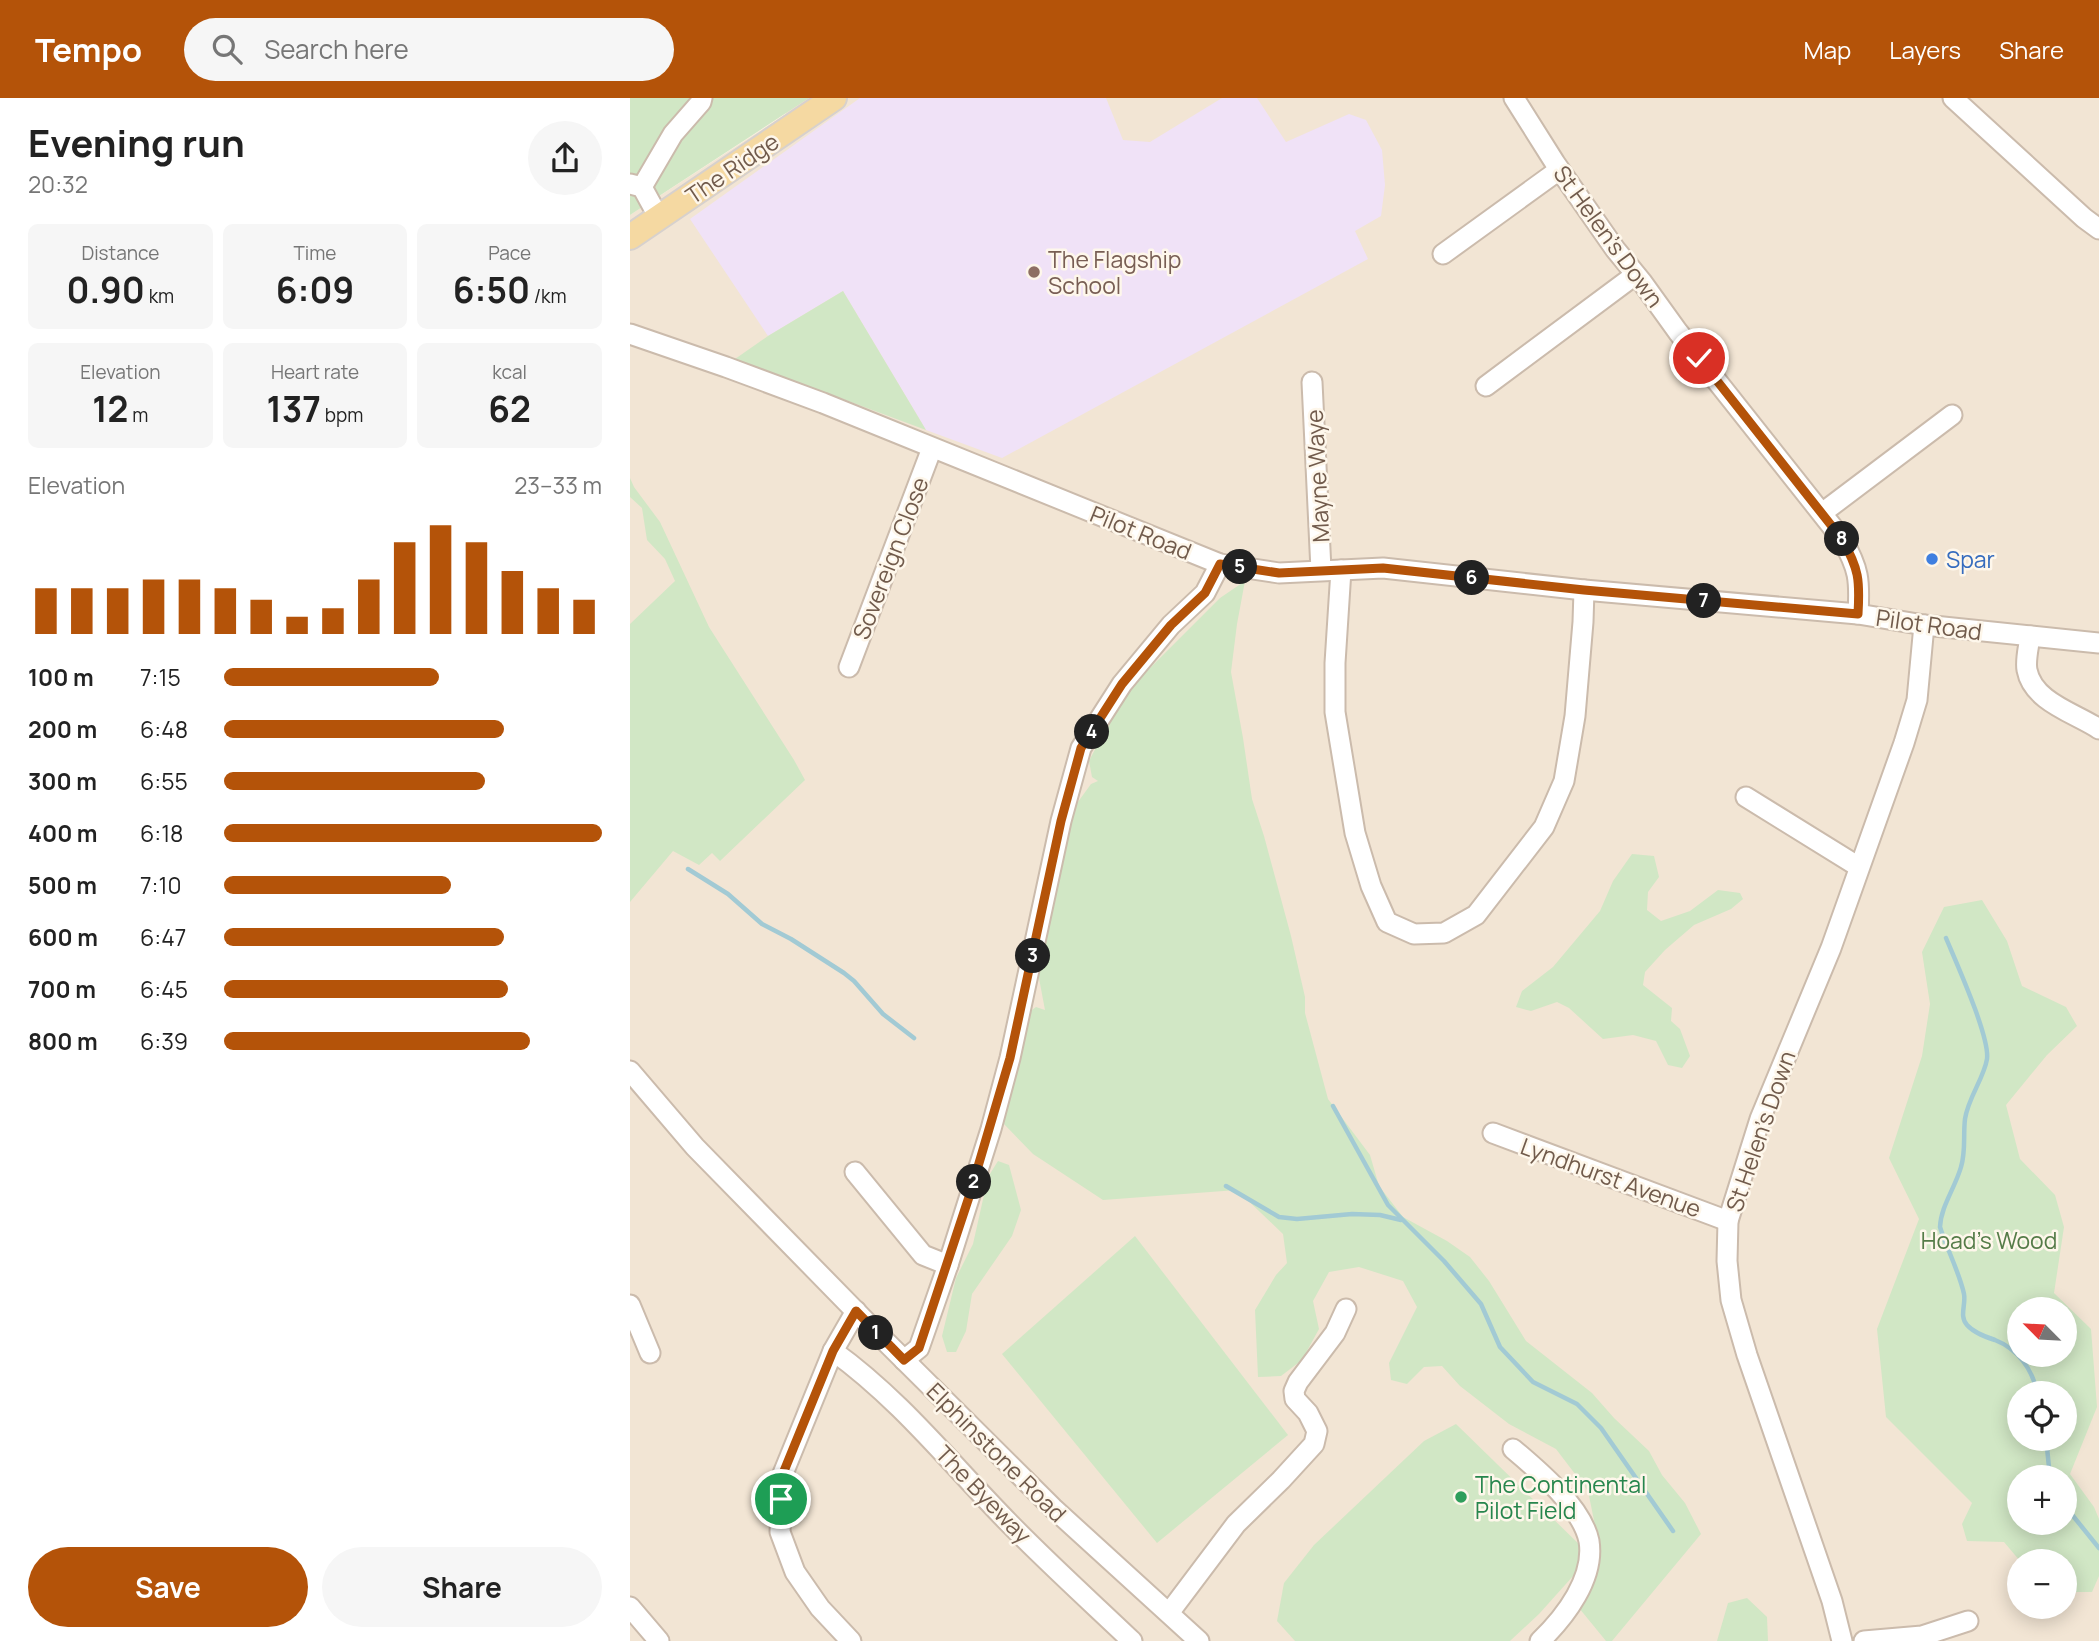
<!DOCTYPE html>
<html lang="en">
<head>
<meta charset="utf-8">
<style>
  body { margin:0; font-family:Manrope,sans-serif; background:#f6f6f6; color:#222; height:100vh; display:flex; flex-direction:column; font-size:26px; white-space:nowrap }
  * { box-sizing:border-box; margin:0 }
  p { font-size:23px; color:#767676 }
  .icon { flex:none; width:38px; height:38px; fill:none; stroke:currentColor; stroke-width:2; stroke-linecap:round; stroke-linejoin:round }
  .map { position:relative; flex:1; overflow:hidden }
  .drawer { display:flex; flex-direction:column; background:#fff; width:630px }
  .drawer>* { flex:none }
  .needle { width:46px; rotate:294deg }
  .fabs { position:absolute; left:1377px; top:1199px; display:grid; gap:14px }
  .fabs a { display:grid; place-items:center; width:70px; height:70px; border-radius:50%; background:#fff; box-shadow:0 4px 18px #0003; font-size:35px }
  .pin { position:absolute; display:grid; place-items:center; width:60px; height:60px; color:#fff; margin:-30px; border:4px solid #fff; border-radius:50%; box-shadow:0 2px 7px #0007 }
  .km { position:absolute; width:35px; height:35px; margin:-18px; border-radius:50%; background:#222; color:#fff; font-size:19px; line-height:35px; text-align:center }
  .round { display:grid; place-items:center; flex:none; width:74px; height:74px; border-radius:37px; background:#f6f6f6 }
  .headline { display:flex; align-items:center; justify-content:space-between; height:119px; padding:0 28px }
  h1 { font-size:38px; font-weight:700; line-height:52px }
  .stats { display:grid; grid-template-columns:repeat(3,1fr); gap:10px; height:119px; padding:7px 28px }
  .stats div { display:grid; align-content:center; border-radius:10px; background:#f6f6f6; text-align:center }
  .stats b { font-size:35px; font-weight:700 }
  .stats small { font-size:19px; font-weight:400 }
  .stats p { font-size:19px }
  .chart { height:196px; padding:14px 28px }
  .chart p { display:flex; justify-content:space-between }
  .chart svg { width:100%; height:126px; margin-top:7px; stroke:#b45309; stroke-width:6 }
  .action { display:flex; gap:14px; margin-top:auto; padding:14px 28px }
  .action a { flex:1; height:80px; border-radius:42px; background:#b45309; color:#fff; font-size:28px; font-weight:700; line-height:80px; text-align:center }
  .action a+a { background:#f6f6f6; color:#222 }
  ul { padding:0 28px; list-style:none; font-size:23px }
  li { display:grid; grid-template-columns:112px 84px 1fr; align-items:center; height:52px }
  li i { height:18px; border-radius:9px; background:#b45309 }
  header { display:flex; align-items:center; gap:42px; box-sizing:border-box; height:98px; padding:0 35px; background:#b45309; color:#fff }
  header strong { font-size:33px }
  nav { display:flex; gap:38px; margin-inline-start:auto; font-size:24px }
  .search { width:490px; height:63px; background:#f6f6f6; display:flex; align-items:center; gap:18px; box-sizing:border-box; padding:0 24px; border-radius:38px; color:#767676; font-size:26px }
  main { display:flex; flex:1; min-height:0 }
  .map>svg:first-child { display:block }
</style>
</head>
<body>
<header>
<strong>Tempo</strong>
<div class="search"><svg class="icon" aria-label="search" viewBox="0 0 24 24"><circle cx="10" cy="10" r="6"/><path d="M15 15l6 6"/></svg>Search here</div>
<nav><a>Map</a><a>Layers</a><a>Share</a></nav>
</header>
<main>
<section class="drawer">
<div class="headline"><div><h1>Evening run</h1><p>20:32</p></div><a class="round"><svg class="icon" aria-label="share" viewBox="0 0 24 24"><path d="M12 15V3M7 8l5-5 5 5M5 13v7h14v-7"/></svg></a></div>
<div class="stats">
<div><p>Distance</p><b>0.90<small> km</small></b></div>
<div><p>Time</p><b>6:09</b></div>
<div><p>Pace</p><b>6:50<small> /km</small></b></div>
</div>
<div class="stats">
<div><p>Elevation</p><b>12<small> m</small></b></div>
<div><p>Heart rate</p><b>137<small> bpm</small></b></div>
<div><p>kcal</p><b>62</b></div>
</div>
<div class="chart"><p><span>Elevation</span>23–33 m</p>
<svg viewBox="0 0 160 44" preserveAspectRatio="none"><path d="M5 44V28M15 44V28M25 44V28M35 44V25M45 44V25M55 44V28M65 44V32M75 44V38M85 44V35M95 44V25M105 44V12M115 44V6M125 44V12M135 44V22M145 44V28M155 44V32"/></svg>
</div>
<ul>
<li><b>100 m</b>7:15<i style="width:57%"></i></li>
<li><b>200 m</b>6:48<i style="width:74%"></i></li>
<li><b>300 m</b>6:55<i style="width:69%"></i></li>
<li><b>400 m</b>6:18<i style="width:100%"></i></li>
<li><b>500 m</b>7:10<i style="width:60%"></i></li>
<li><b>600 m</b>6:47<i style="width:74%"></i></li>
<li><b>700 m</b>6:45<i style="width:75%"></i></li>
<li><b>800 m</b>6:39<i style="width:81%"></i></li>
</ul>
<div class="action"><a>Save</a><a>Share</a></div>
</section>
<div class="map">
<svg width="1469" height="1543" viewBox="0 0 1469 1543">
  <rect width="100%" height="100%" fill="#fbf3e5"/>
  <path fill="#f2e5d4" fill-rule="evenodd" d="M147,0H1469V1543H0V117L156,16ZM1390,1211H1435V1256H1390ZM1390,1295H1435V1340H1390ZM1390,1379H1435V1424H1390ZM1390,1463H1435V1508H1390Z"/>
  <polygon fill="#f0e2f7" points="230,0 476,0 493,42 520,44 592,0 627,0 656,44 719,16 736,22 752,52 755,87 751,118 725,133 738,161 372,360 296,332 213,193 138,238 60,121"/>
  <g fill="#d1e7c5" fill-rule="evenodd">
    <polygon points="0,0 179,0 0,117"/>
    <polygon points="213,193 296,332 105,261 138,238"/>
    <polygon points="0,380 4,389 30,424 79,529 164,662 175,682 90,763 82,755 69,767 43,753 0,804 0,526 45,483 35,461 17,442 12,410 0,399"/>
    <polygon points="615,483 607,526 601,574 613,640 622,701 634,738 661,838 675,899 675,915 698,1001 740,1057 749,1088 773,1119 817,1143 840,1159 859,1183 896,1243 962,1295 984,1320 1019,1353 1032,1377 1055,1405 1071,1436 982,1543 976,1543 949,1510 968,1442 958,1393 926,1351 879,1326 830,1288 812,1268 794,1269 777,1286 761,1282 759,1265 787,1209 773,1183 729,1169 699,1174 683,1203 689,1231 672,1262 651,1278 628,1279 625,1212 646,1177 657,1165 653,1136 607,1092 473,1102 403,1056 373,1025 398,915 406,909 415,912 408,875 445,708 461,686 468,683 462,679 459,663 493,597 590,500"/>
    <polygon points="1002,756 1024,758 1029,779 1018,794 1017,812 1031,823 1060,813 1088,792 1110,795 1113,801 1101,811 1064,827 1035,852 1015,874 1013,887 1042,910 1041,923 1050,931 1060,958 1052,970 1038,967 1026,943 1003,937 973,941 939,910 927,904 901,913 886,909 892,893 923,869 970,813 983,783"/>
    <path d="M1352,802L1377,843L1392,888L1436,909L1447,928L1417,957L1376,1007L1390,1061L1425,1097L1434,1129L1424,1195L1461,1231L1467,1309L1440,1376L1464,1409L1469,1421V1478L1462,1494H1435V1463H1390L1374,1444L1337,1443L1332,1426L1342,1405L1256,1319L1247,1231L1289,1121L1259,1060L1292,958L1300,906L1292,854L1314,809ZM1390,1211H1435V1256H1390ZM1390,1295H1435V1340H1390ZM1390,1379H1435V1424H1390Z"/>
    <polygon points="368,1063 379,1067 391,1112 382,1138 342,1196 336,1233 326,1254 317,1254 312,1238 326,1180 343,1146 358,1079"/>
    <polygon points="505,1138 658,1337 527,1445 372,1256"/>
    <polygon points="826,1326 955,1452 944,1477 909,1516 880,1543 665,1543 647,1523 654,1485 684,1447 794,1343"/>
    <polygon points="1117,1500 1137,1519 1138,1543 1087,1543 1098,1505"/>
  </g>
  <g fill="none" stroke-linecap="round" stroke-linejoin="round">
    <g stroke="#a2cad4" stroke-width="4.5">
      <polyline points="58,771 98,796 132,826 161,841 214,875 224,883 253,916 284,940"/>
      <path d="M1316,840C1326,864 1360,939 1357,961C1354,980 1338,1000 1335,1021C1333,1038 1336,1053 1331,1069C1325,1090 1311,1108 1310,1129C1316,1149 1330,1176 1334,1196C1336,1207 1329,1218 1337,1227C1344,1235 1356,1239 1365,1242C1388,1251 1403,1272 1407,1295"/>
      <polyline points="703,1008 758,1107 814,1163 851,1206 870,1249 903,1284 947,1306 971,1330 1043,1433"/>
      <polyline points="596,1088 649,1119 667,1121 722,1116 750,1117 771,1122"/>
      <polyline points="1416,1340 1420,1379"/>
      <polyline points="1435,1408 1469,1450"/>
    </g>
    <defs>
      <g id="minor">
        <path d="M884,0L925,65L985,151L1012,184L1048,234L1212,441C1229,471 1230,482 1228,516"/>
        <polyline points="1323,0 1454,120 1469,131"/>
        <polyline points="0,86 12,89 29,120"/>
        <polyline points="12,89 43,36 71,4 72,0"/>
        <polyline points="813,156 929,72"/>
        <polyline points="0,236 96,269 193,305 590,466 649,475 753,470 954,492 1228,516 1294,527 1469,545"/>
        <polyline points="682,284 691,472"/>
        <polyline points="856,288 1005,177"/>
        <polyline points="1192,415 1322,317"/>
        <polyline points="711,472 705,565 705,614 725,735 741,788 757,824 784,836 814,835 846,817 914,729 934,683 945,618 953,524 954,492"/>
        <path d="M1400,538C1399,548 1395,562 1397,572C1403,604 1445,615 1469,631"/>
        <polyline points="219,569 302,350"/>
        <polyline points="1116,699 1229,769"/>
        <polyline points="0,973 65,1049 247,1235 423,1410 569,1543"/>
        <polyline points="863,1035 1098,1123"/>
        <polyline points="225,1074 293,1157 318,1167"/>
        <polyline points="0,1207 20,1255"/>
        <path d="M203,1253C270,1301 321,1366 379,1425C418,1465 461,1504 502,1543"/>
        <polyline points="274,1262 289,1250 318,1167 361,1031 380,960 431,723 451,650 492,586 541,527 575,495 590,466"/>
        <path d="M883,1351C908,1372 952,1409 959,1443C965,1480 935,1519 910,1543"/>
        <polyline points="0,1509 29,1543"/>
        <polyline points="539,1515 606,1426 651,1382 684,1346 687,1333 678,1315 665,1301 664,1293 668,1284 705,1235 716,1211"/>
        <polyline points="221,1543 190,1510 165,1474 150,1434 152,1378 203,1253 226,1213"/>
        <polyline points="1212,1543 1202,1503 1117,1257 1101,1202 1097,1163 1098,1123 1130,1021 1201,850 1274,645 1287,602 1294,527"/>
        <polyline points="1234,1543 1292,1538 1338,1523"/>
      </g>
      <polyline id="major" points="0,139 204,0"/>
    </defs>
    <use href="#minor" stroke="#cbbbac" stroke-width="23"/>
    <use href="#major" stroke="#d7d1cd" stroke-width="28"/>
    <use href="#minor" stroke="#fff" stroke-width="19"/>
    <use href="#major" stroke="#f5d9a2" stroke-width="24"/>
  </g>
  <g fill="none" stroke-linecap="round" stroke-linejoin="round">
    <defs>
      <path id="route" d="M151,1401L152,1378L203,1253L226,1213L274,1262L289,1250L339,1099L380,960L431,723L451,650L492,586L541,527L575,495L590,466L649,475L753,470L954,492L1228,516C1230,482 1229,471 1212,441L1069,260"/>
    </defs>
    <use href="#route" stroke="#fff" stroke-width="14"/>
    <use href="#route" stroke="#b45309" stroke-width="9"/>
  </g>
  <circle fill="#8d6e63" stroke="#fef7eb" stroke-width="2.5" cx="404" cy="174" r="7"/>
  <circle fill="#3f7fe0" stroke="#fef7eb" stroke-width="2.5" cx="1302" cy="461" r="7"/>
  <circle fill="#2e9e5b" stroke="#fef7eb" stroke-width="2.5" cx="831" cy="1399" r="7"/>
  <g text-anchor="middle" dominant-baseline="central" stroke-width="5" stroke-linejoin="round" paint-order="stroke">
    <g font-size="23" fill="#715b4c" stroke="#fef7eb">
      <text transform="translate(102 70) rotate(-34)">The Ridge</text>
      <text transform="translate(979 138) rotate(54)">St Helen's Down</text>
      <text transform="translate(687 378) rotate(-93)">Mayne Waye</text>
      <text transform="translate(511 434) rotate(22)">Pilot Road</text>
      <text transform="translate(260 460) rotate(-69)">Sovereign Close</text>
      <text transform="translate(1299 526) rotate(8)">Pilot Road</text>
      <text transform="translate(1130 1033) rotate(-71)">St Helen's Down</text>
      <text transform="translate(981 1079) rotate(20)">Lyndhurst Avenue</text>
      <text transform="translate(367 1354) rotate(45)">Elphinstone Road</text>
      <text transform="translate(354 1396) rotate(46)">The Byeway</text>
    </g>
    <g font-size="23" fill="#785e54" stroke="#fef7eb" text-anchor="start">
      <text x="418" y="161">The Flagship<tspan x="418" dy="26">School</tspan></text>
    </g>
    <g font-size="23" fill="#366cbe" stroke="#fef7eb" text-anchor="start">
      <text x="1316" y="461">Spar</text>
    </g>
    <g font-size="23" fill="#557c48" stroke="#fef7eb">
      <text x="1359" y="1142">Hoad's Wood</text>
    </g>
    <g font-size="23" fill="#27864d" stroke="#fef7eb" text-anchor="start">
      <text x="845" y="1386">The Continental<tspan x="845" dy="26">Pilot Field</tspan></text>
    </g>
  </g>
</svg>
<div class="fabs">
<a><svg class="needle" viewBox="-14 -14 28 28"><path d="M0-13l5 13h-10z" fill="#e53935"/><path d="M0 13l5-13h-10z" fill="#767676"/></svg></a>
<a><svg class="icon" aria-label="locate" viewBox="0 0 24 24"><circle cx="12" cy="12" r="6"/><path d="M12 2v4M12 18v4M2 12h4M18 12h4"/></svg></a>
<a>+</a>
<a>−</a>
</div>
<div class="pin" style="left:151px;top:1401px;background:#1e9e55"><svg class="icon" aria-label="arrive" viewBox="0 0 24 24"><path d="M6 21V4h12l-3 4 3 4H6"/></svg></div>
<div class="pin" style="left:1069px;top:260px;background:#d93025"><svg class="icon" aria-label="check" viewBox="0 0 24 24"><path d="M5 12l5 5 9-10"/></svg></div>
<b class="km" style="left:246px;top:1235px">1</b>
<b class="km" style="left:344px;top:1084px">2</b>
<b class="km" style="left:403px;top:858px">3</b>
<b class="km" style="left:462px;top:634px">4</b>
<b class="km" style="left:610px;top:469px">5</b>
<b class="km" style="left:842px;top:480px">6</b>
<b class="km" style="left:1074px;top:503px">7</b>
<b class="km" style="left:1212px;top:441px">8</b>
</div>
</main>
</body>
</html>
